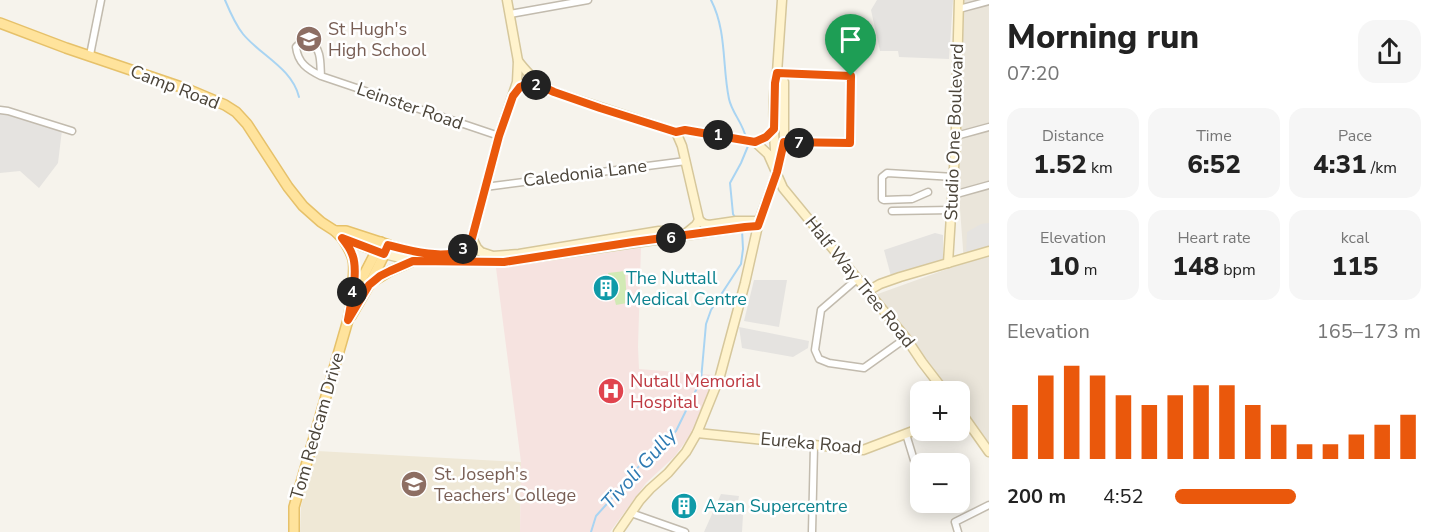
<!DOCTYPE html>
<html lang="en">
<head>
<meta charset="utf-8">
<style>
  body { margin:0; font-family:"Nunito Sans",sans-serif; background:#f6f6f6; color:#222; height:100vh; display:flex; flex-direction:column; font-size:22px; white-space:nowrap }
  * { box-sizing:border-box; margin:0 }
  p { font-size:20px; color:#767676 }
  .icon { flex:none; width:33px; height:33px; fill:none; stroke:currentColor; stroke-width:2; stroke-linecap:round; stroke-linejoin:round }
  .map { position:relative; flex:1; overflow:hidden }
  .sheet { display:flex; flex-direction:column; background:#fff; width:450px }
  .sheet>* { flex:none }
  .fabs { position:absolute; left:910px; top:381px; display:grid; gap:12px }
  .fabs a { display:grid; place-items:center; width:60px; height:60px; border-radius:12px; background:#fff; box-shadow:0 3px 15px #0003; font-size:30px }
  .pin { position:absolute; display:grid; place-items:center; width:51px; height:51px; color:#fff; margin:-62px -26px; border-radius:50% 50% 50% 0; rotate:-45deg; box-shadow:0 0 6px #0007 }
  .pin .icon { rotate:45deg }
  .km { position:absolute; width:30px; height:30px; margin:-15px; border-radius:50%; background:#222; color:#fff; font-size:16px; line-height:30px; text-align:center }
  .round { display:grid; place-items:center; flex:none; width:63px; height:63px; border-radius:18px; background:#f6f6f6 }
  .head { display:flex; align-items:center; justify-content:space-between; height:102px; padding:0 18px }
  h1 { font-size:33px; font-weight:800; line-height:45px }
  .metrics { display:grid; grid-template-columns:repeat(3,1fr); gap:9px; height:102px; padding:6px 18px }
  .metrics div { display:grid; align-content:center; border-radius:15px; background:#f6f6f6; text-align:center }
  .metrics b { font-size:26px; font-weight:800 }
  .metrics small { font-size:16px; font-weight:400 }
  .metrics p { font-size:16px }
  .chart { height:168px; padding:12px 18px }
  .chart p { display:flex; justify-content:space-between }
  .chart svg { width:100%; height:108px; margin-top:6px; stroke:#ea580c; stroke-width:6 }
  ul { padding:0 18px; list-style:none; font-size:20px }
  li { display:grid; grid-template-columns:96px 72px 1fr; align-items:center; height:45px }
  li i { height:15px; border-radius:8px; background:#ea580c }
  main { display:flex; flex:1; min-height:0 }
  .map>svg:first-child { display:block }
</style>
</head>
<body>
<main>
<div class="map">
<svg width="989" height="532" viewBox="0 0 989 532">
  <rect width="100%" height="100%" fill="#f6f3ec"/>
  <polygon fill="#eae5da" points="964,0 989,0 989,444 960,405 960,392 950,391 875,295 964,263 958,181"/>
  <polygon fill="#efe8d6" points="317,451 521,462 520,532 300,532 301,506"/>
  <polygon fill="#f6e3e0" points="641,248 638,347 639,369 714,375 705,408 692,433 674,457 646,483 610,532 520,532 521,462 496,268"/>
  <polygon fill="#d2eab5" points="625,271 627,303 616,305 608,273"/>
  <g fill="#e5e3e0">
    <polygon points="877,0 953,0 949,59 899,57 898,51 880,51 871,10"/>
    <polygon points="0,112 62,130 58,163 39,188 20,171 0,173"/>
    <polygon points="989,223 989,248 966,255 967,232 981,224"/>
    <polygon points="935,233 943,235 943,259 939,264 891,276 884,250"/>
    <polygon points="754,280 787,280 779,327 744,321"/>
    <polygon points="739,327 809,341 808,348 793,357 742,348"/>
    <polygon points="721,494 739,496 736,512 743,515 742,532 704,532"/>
  </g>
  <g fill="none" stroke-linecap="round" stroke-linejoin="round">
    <g stroke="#a9d4f2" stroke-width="2">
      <path d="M225,0C230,12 235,24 243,34C260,55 292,68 299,97"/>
      <path d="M711,0C727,31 722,66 729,99C732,113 743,123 746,138"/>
      <polyline points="736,219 733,214 730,183 741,163 748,146 747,143"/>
      <polyline points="591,532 596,516 614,496 631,474 676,431 701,380 706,324 711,310 741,264 743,249 742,230"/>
    </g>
    <defs>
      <g id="street">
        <polyline points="959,9 989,1"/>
        <polyline points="510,14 588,0"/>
        <polyline points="90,55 101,0"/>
        <polyline points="777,73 851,76 850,143 784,142"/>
        <path d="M321,76C320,64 322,50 311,42L300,43L296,47C298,63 307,69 321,76L499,136"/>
        <polyline points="0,110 8,111 72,131"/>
        <polyline points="956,136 989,127"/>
        <polyline points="485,187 686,161"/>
        <polyline points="928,192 912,199 884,200 882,199 882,177 887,173 954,177"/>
        <polyline points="953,195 989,185"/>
        <polyline points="892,211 952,210"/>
        <polyline points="857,279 821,310 815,350 819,359 829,363 864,368 906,338"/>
        <polyline points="906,434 920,480"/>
        <polyline points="631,513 685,532"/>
        <polyline points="812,532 814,446"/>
        <polyline points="958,532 955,522 989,505"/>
      </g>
      <g id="secondary">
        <path d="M518,61C529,75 538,84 554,92L676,132L682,146L699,220L696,225L685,234"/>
        <path d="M515,93C522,83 529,83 540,85"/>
        <polyline points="676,132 685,130 755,142 768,154 783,188 906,338 922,362 945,392"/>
        <polyline points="755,142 764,138 774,129"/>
        <path d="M776,164C774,137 771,100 777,73L782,0"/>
        <polyline points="699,220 704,224 709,225 736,221 759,221"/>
        <polyline points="472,238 477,248 481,252 493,256 519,254 659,231 671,231 682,236"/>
        <path d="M389,245C407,250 446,261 463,249C467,246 469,242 472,238L499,136L517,82L518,61L507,0"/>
        <polyline points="384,254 413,261 504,262 745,227 758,226"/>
        <polyline points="948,263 956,136 956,109 959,0"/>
        <polyline points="868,291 880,284 900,277 989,251"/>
        <polyline points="960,411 989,452"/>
        <polyline points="697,433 863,450 921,428"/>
        <polyline points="618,532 640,500 650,489 668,473 686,452 697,433 720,376 745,283 759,221 777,172 784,142 784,82 777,73"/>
      </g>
      <g id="primary">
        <polyline points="0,23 66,48 187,89 225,105 236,112 247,124 288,187 303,206 321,222 335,231 342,238 384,254"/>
        <polyline points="335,231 346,231 389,245 369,285 351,316"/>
        <path d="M342,238C358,261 354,266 352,292"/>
        <polyline points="372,282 390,271 413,261"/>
        <polyline points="294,532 294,507 348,320 352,298 381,242"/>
      </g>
    </defs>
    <use href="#street" stroke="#c2bbae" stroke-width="9"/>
    <use href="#secondary" stroke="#d6c79b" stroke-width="11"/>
    <use href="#primary" stroke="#e6c16a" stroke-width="12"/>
    <use href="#street" stroke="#fff" stroke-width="6"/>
    <use href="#secondary" stroke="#fff3cd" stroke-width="8"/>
    <use href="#primary" stroke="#ffe39c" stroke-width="9"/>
  </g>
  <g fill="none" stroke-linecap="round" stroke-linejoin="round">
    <defs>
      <path id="route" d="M777,73L851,76L850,143L784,142L777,172L758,226L745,227L633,242L504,262L413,261L390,271L380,276L369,285L348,320C351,303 359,270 352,254C350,248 346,243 342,238L384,254L388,245C407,250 446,261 463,249C467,246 469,242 472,238L499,136L513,96L520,87L530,83L541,86L554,92L600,108L676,132L685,130L755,142L766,137L774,129L775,83Z"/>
    </defs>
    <use href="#route" stroke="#fff" stroke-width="12"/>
    <use href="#route" stroke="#ea580c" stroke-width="8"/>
  </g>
  <defs>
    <symbol id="school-disc" viewBox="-11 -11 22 22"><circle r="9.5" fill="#8d6e63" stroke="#fff"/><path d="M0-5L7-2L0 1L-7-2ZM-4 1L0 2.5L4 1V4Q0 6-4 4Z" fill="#fff"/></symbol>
    <symbol id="building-disc" viewBox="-11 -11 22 22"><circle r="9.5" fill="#0f9aa8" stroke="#fff"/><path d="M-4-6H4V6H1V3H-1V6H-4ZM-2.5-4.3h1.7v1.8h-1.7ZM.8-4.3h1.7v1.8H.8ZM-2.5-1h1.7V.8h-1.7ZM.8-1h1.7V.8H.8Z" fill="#fff"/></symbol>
    <symbol id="hospital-disc" viewBox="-11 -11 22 22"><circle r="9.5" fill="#e0444e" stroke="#fff"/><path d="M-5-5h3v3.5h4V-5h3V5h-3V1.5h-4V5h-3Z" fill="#fff"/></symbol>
  </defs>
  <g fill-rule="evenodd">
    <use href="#school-disc" x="294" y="24" width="30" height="30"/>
    <use href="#building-disc" x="591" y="273" width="30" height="30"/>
    <use href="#hospital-disc" x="596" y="376" width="30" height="30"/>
    <use href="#school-disc" x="399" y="469" width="30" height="30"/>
    <use href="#building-disc" x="669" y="491" width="30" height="30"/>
  </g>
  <g text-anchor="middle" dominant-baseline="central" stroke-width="5" stroke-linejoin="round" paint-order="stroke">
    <g font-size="18" fill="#785e54" stroke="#fff" text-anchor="start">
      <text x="328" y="29">St Hugh's<tspan x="328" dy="21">High School</tspan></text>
      <text x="434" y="474">St. Joseph's<tspan x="434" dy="21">Teachers' College</tspan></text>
    </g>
    <g font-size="18" fill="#4b4439" stroke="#fff">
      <text transform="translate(175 87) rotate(21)">Camp Road</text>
      <text transform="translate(410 106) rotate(19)">Leinster Road</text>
      <text transform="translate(954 132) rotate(-88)">Studio One Boulevard</text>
      <text transform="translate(585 173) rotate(-7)">Caledonia Lane</text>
      <text transform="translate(860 282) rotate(51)">Half Way Tree Road</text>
      <text transform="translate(317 426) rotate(-74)">Tom Redcam Drive</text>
      <text transform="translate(811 443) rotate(5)">Eureka Road</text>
    </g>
    <g font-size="18" fill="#0d838f" stroke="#fff" text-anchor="start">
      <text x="626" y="278">The Nuttall<tspan x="626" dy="21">Medical Centre</tspan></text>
      <text x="704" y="506">Azan Supercentre</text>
    </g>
    <g font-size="18" fill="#be3a42" stroke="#fff" text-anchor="start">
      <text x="630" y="381">Nutall Memorial<tspan x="630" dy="21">Hospital</tspan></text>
    </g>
    <g font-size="20" font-style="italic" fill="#2e7ab2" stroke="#fff">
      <text transform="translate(639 469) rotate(-48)">Tivoli Gully</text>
    </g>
  </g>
</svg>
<div class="fabs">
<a>+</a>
<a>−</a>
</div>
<div class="pin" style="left:851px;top:76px;background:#1e9e55"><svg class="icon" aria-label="arrive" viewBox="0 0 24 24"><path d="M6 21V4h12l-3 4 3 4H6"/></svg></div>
<b class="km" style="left:718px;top:135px">1</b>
<b class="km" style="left:536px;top:85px">2</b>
<b class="km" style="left:463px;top:249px">3</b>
<b class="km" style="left:352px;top:292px">4</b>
<b class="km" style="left:671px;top:238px">6</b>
<b class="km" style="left:799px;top:143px">7</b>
</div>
<section class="sheet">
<div class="head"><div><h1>Morning run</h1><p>07:20</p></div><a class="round"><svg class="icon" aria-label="share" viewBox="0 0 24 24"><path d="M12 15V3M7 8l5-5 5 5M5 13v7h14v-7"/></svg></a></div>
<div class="metrics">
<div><p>Distance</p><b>1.52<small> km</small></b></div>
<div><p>Time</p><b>6:52</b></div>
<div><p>Pace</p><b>4:31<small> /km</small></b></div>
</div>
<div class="metrics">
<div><p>Elevation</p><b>10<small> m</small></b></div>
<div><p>Heart rate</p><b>148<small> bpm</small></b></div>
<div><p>kcal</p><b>115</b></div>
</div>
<div class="chart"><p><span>Elevation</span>165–173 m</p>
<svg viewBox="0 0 160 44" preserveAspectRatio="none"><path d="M5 44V22M15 44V10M25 44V6M35 44V10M45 44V18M55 44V22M65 44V18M75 44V14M85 44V14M95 44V22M105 44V30M115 44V38M125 44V38M135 44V34M145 44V30M155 44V26"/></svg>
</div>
<ul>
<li><b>200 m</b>4:52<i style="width:49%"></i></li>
</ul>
</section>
</main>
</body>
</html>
